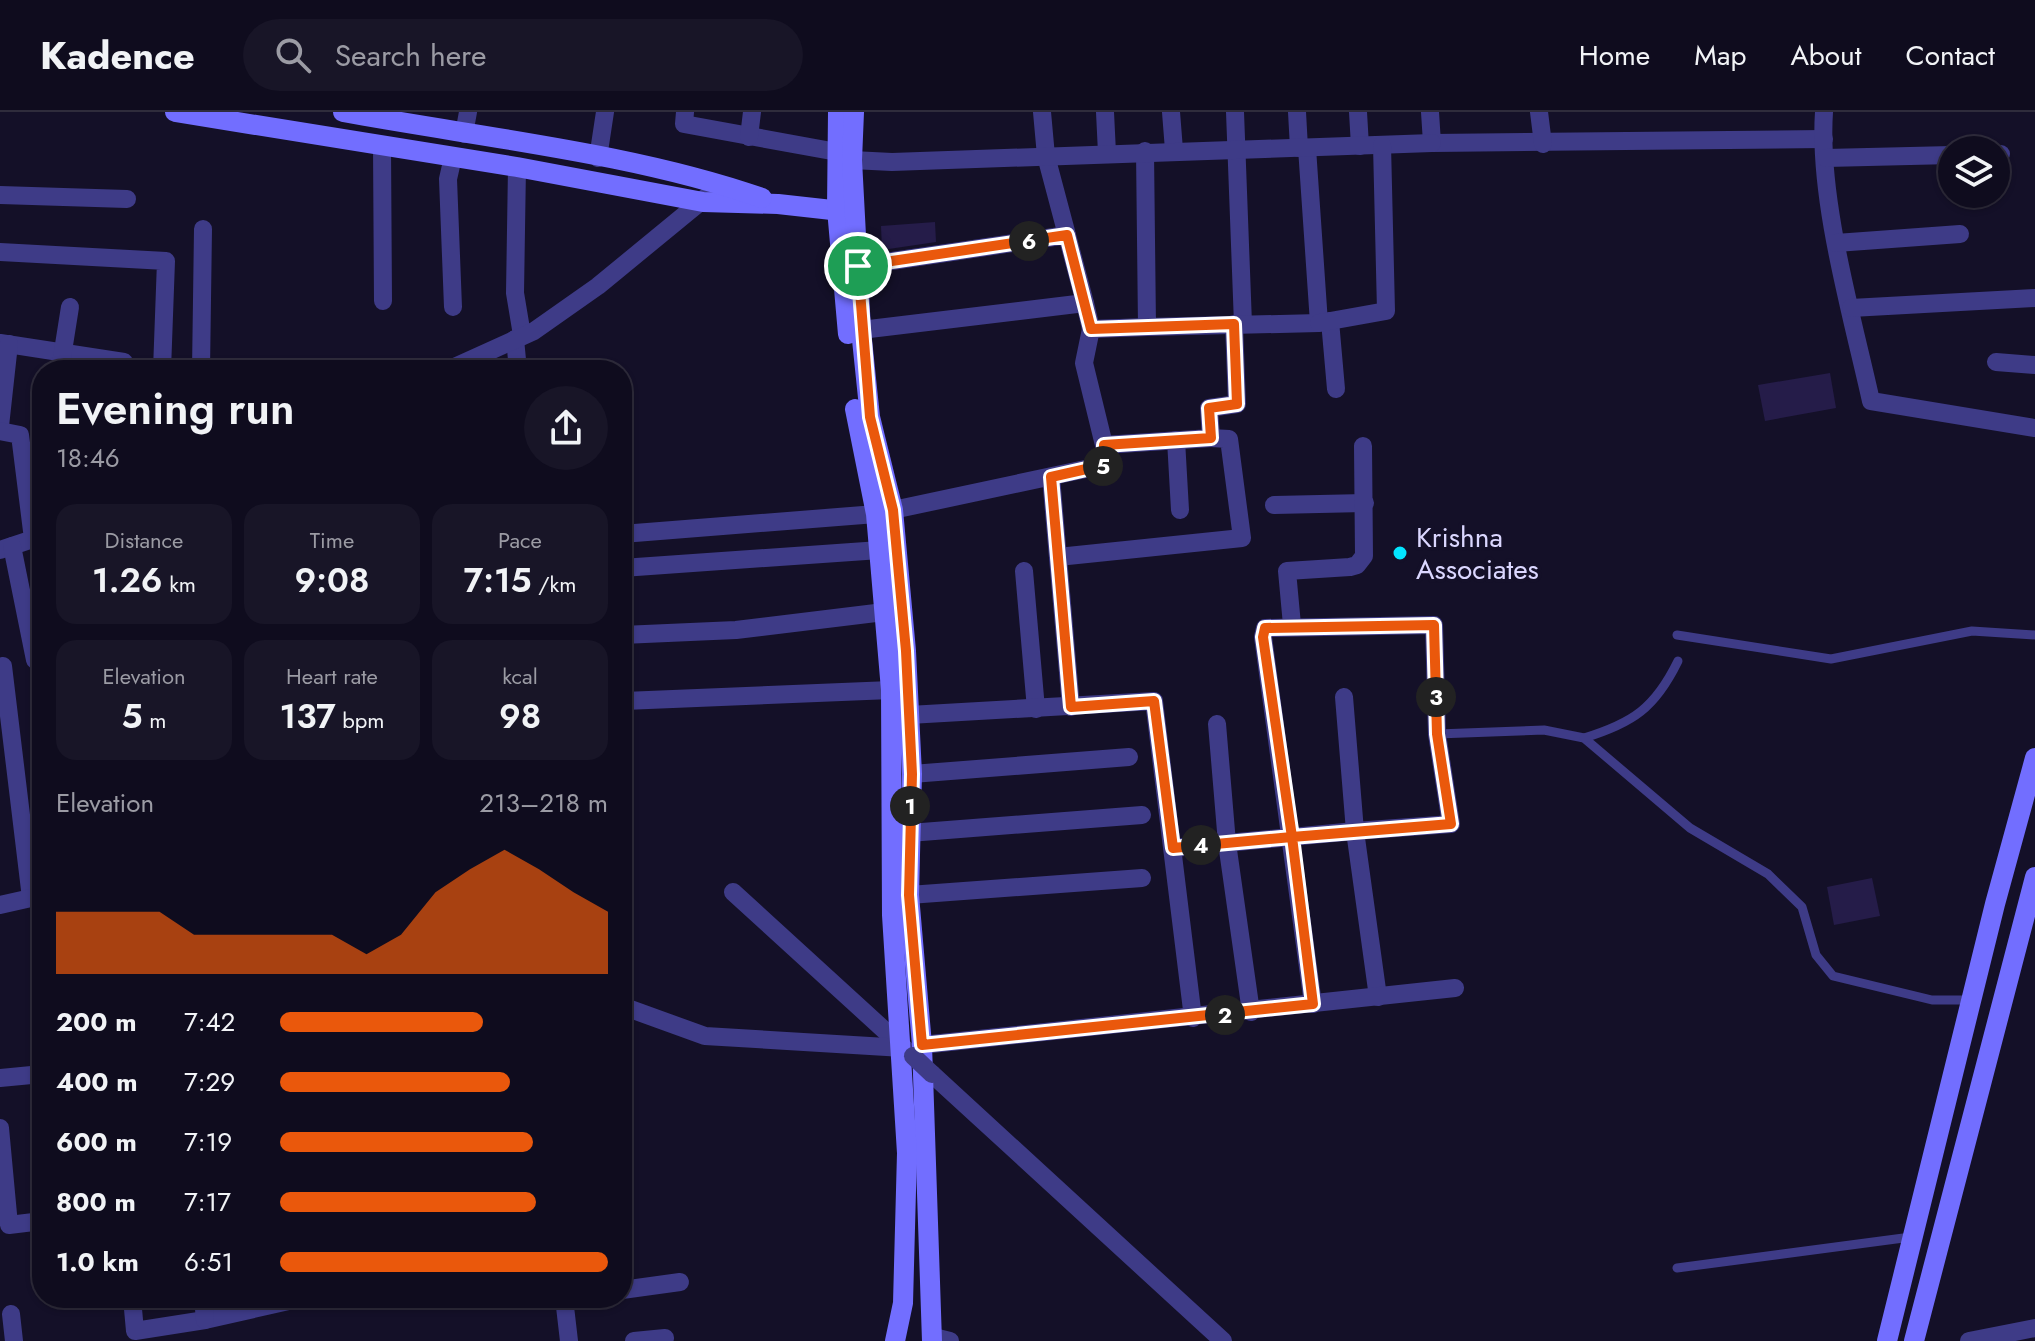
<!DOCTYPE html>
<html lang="en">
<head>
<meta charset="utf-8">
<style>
  body { margin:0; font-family:Jost,sans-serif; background:#181527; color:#f1f3f6; height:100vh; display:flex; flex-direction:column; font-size:30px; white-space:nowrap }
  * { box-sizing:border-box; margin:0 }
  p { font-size:26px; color:#9b9ba4 }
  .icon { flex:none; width:44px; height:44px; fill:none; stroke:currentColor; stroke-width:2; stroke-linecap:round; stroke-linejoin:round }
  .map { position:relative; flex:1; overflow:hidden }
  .sheet { position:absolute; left:32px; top:248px; width:600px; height:948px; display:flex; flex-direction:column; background:#0f0c1e; border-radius:32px; box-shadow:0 2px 6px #0004,0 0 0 2px #2f2c3c }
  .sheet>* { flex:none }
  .controls { position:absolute; left:1938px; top:24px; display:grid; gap:16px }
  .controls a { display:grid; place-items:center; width:72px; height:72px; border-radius:50%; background:#0f0c1e; box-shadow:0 2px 6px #0004,0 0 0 2px #2f2c3c; font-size:40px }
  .pin { position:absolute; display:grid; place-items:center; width:68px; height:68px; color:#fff; margin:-34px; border:4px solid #fff; border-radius:50%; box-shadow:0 2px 8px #0007 }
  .km { position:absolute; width:40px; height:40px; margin:-20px; border-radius:50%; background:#222; color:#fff; font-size:22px; line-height:40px; text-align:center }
  .round { display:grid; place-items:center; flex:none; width:84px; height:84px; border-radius:42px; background:#181527 }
  .summary { display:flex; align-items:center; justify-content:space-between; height:136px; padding:0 24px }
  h1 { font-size:44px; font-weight:600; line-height:60px }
  .metrics { display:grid; grid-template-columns:repeat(3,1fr); gap:12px; height:136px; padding:8px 24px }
  .metrics div { display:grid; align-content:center; border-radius:20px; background:#181527; text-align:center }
  .metrics b { font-size:34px; font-weight:600 }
  .metrics small { font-size:22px; font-weight:400 }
  .metrics p { font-size:22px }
  .chart { height:224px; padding:16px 24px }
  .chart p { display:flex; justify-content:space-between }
  .chart svg { width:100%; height:144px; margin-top:8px; fill:#ea580c; opacity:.7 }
  ul { padding:0 24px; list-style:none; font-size:26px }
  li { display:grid; grid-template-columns:128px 96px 1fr; align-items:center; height:60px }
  li i { height:20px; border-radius:10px; background:#ea580c }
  header { display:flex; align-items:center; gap:48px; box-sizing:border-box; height:112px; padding:0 40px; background:#0f0c1e; border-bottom:2px solid #2f2c3c }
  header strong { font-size:38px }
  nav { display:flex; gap:44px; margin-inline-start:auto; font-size:28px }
  .search { width:560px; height:72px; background:#181527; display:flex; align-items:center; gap:20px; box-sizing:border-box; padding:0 28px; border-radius:44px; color:#9b9ba4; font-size:30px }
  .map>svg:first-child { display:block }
</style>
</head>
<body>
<header>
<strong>Kadence</strong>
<div class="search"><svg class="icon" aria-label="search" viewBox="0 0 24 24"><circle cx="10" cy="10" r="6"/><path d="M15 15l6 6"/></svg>Search here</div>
<nav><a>Home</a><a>Map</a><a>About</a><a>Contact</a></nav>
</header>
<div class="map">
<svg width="2035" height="1229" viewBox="0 0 2035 1229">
  <rect width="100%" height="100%" fill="#141028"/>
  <g fill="#251c49">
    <polygon points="935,110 936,130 882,138 881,114"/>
    <polygon points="1830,261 1836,296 1765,309 1758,273"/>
    <polygon points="1872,766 1880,804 1834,813 1827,775"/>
  </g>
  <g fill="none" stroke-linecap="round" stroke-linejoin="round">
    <g stroke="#3e3b87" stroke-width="9">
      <polyline points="1677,523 1831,547 1972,519 2035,523"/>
      <polyline points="1437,622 1544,618 1584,626 1690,716 1768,762 1802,795 1816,843 1833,864 1932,888 1971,888"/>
      <path d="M1584,626C1633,611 1655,596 1678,549"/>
      <polyline points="1677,1156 1911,1125"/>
    </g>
    <g stroke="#3e3b87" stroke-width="18">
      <polyline points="685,0 684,12 837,40"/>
      <polyline points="1042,0 1046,44 1085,191"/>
      <polyline points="1105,0 1107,41"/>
      <polyline points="1171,0 1174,38"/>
      <polyline points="1235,0 1243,212"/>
      <polyline points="1297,0 1299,36"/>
      <polyline points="1358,0 1360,34"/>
      <polyline points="1430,0 1432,31 1824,27"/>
      <polyline points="1539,0 1543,32"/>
      <path d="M1824,0C1818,87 1852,203 1871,289L2035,316"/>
      <polyline points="464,22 468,0"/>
      <polyline points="749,25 752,0"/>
      <polyline points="382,35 383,189"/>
      <polyline points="1145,39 1147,215 1319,211 1307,36"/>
      <polyline points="1996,42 2001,42"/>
      <polyline points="598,46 605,0"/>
      <polyline points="1826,46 1952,43"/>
      <polyline points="852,48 892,50 1432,31"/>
      <polyline points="517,55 515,181 522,223"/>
      <polyline points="0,83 127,87"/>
      <polyline points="1836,131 1960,122"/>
      <polyline points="0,140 166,149 162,258"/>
      <polyline points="858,154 1067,123"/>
      <polyline points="453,195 448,67 453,45"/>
      <polyline points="1851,196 2035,186"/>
      <polyline points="1330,209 1336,277"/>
      <polyline points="1319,211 1386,199 1382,33"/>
      <polyline points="1091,217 1084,251 1104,333"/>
      <polyline points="861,218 1085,191 1091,217 1147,215"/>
      <polyline points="515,227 518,258"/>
      <polyline points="0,231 124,250"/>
      <polyline points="1996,250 2035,253"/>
      <polyline points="60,258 70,195"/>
      <polyline points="201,258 203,117"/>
      <polyline points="448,258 534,219 598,174 710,82"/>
      <polyline points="0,314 9,232"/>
      <polyline points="0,319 20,323 33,427 0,438"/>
      <polyline points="1176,328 1180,398"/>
      <polyline points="1051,365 1071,595"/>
      <polyline points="1274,393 1365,391"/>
      <polyline points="893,398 1104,353 1104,333 1211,326 1209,296 1237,292 1234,212"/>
      <polyline points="622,422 876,402"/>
      <polyline points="12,434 35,548"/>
      <polyline points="1058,445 1242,426 1229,327 1211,326"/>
      <polyline points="622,456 880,438"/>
      <polyline points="1024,459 1036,597"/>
      <polyline points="1292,513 1287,459 1350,455 1357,453 1364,444 1363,334"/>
      <polyline points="622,523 736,518 884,500"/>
      <polyline points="3,554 31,786"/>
      <polyline points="624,589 891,578"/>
      <polyline points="909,603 1154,589 1193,906"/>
      <polyline points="1217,612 1227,731 1251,900"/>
      <polyline points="912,662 1129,645"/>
      <polyline points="909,721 1142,703"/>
      <polyline points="1173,736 1355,719 1378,885"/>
      <polyline points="733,780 905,937"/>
      <polyline points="909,783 1142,766"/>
      <polyline points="0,793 40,784"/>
      <polyline points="1313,892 1263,525 1265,516 1434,513 1437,622 1451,712 1355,719 1344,585"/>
      <polyline points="622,894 705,924 903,936"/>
      <polyline points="922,933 1455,876"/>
      <polyline points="932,962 1223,1229"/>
      <polyline points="0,966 42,962"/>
      <polyline points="0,1016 9,1113 42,1109"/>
      <polyline points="622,1178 680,1170"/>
      <polyline points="132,1186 135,1219 205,1208 302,1186"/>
      <polyline points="203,1186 205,1208"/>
      <polyline points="564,1186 569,1229"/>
      <polyline points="11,1202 14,1229"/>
      <polyline points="934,1225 950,1229"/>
      <polyline points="634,1229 665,1226"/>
      <polyline points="1969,1229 2035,1216"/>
    </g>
    <g stroke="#726eff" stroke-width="20">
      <polyline points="175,0 517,55 703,90 778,92 850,100"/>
      <path d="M343,0C478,25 634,41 762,86"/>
      <polyline points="838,0 837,97 848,222"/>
      <polyline points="854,0 852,48 861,218 870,305 893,398 906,539 912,662 909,783 922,933 932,1229"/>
      <polyline points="855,297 876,402 891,578 892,803 907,1041 903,1191 895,1229"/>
      <polyline points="1887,1229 1995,792 2035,646"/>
      <polyline points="1914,1229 2035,765"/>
    </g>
    <polyline stroke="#3e3b87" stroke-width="18" points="913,944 932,962"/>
  </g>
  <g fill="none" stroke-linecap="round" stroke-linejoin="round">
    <defs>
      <polyline id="route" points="858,154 870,305 893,398 906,539 912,662 909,783 922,933 1313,892 1292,725 1451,712 1437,622 1434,513 1265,516 1263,525 1292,725 1173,736 1154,589 1071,595 1051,365 1104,353 1104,333 1211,326 1209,296 1237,292 1234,212 1091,217 1067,123 858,154"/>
    </defs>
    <use href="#route" stroke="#fff" stroke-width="16"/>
    <use href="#route" stroke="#ea580c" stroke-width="10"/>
  </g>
  <circle fill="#03e5ff" stroke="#141028" stroke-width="3" cx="1400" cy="441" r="8"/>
  <g text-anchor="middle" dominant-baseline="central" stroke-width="7" stroke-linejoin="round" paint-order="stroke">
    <g font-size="28" fill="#dbd7ff" stroke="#141028" text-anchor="start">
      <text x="1416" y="425">Krishna<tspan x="1416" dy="32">Associates</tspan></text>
    </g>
  </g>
</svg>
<div class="controls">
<a><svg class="icon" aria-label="layers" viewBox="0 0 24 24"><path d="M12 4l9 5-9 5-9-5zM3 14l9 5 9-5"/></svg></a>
</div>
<div class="pin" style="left:858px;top:154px;background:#1e9e55"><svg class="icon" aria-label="arrive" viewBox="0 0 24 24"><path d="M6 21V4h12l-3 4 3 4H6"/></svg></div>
<b class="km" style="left:910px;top:694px">1</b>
<b class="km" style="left:1225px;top:903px">2</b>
<b class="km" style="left:1436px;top:585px">3</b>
<b class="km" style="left:1201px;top:733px">4</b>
<b class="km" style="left:1103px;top:354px">5</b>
<b class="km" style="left:1029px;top:129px">6</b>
<section class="sheet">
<div class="summary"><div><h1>Evening run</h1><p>18:46</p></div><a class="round"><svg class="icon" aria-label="share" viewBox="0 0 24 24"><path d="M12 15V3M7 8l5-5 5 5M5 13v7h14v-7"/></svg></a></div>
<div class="metrics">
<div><p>Distance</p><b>1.26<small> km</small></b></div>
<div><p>Time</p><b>9:08</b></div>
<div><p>Pace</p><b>7:15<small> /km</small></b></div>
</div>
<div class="metrics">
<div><p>Elevation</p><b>5<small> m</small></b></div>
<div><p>Heart rate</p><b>137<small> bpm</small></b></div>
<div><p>kcal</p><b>98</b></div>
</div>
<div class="chart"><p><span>Elevation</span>213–218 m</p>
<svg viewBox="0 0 160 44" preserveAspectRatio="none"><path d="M0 44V25L10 25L20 25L30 25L40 32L50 32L60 32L70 32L80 32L90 38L100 32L110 19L120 12L130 6L140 12L150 19L160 25V44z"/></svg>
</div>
<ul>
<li><b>200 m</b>7:42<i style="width:62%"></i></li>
<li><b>400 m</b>7:29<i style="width:70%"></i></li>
<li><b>600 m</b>7:19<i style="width:77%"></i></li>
<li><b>800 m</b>7:17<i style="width:78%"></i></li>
<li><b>1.0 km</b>6:51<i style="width:100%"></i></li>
</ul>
</section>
</div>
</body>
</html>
